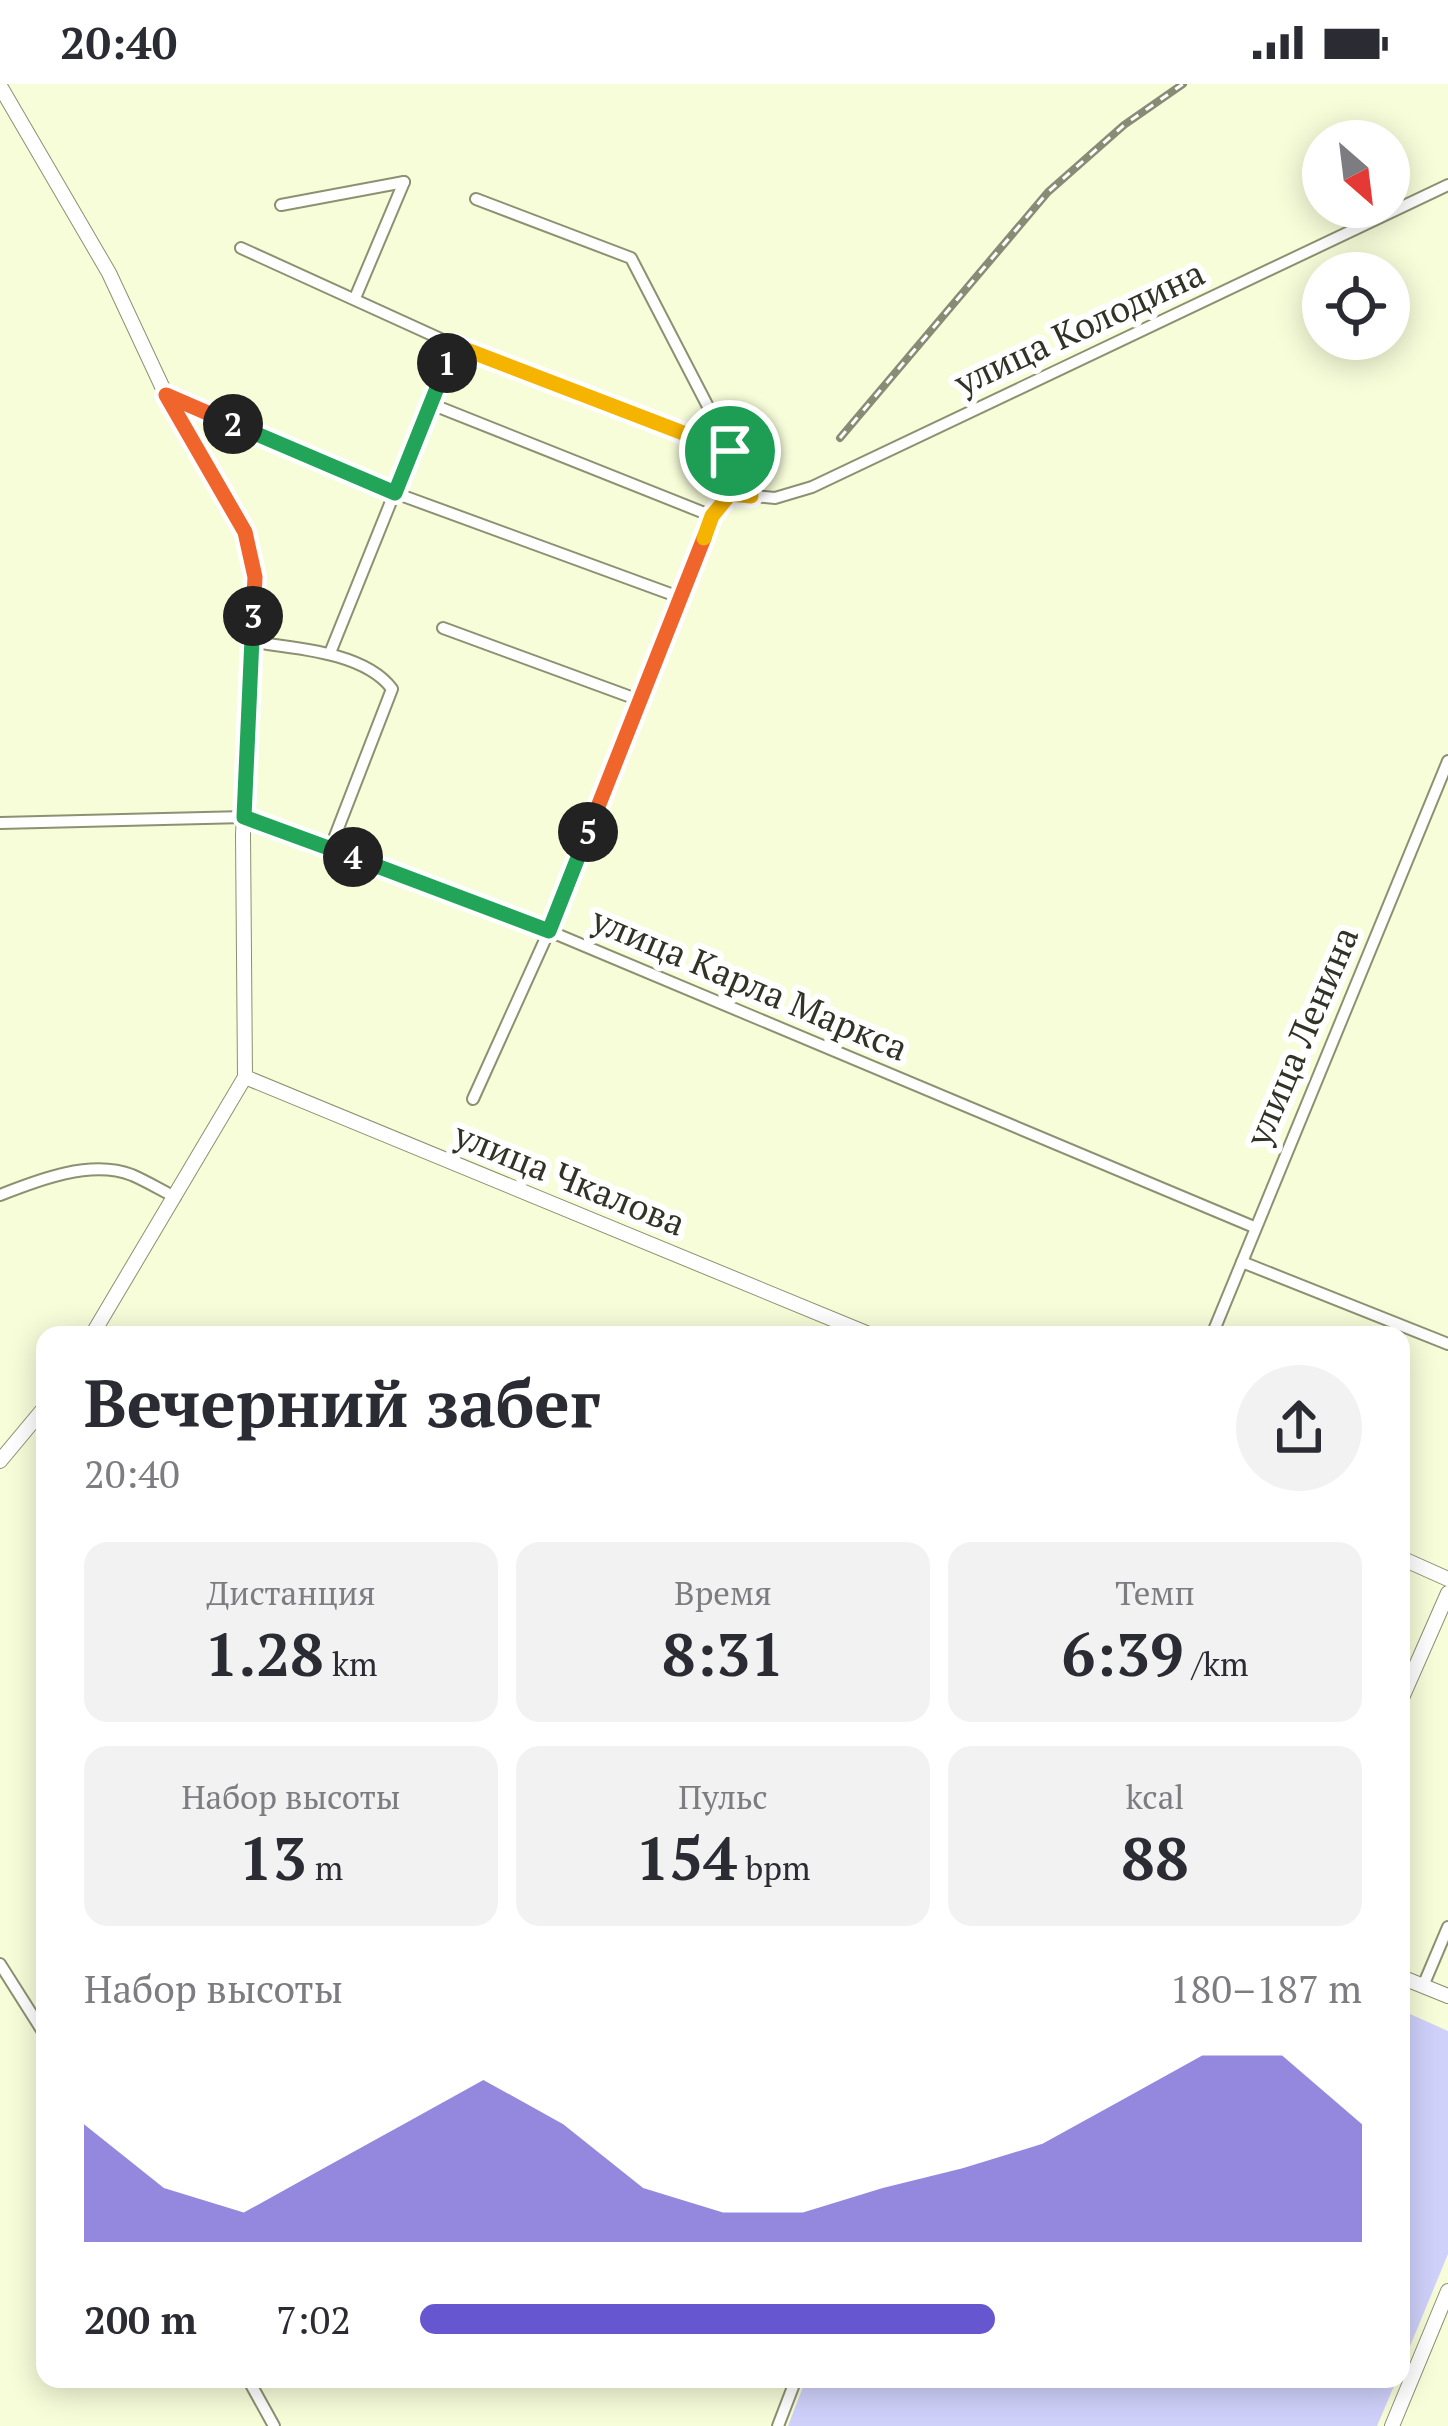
<!DOCTYPE html>
<html lang="ru">
<head>
<meta charset="utf-8">
<style>
  body { margin:0; font-family:"PT Serif",serif; background:#f2f2f3; color:#2b2b33; height:100vh; display:flex; flex-direction:column; font-size:45px; white-space:nowrap }
  * { box-sizing:border-box; margin:0 }
  p { font-size:39px; color:#7c7c81 }
  .icon { flex:none; width:66px; height:66px; fill:none; stroke:currentColor; stroke-width:2; stroke-linecap:round; stroke-linejoin:round }
  .map { position:relative; flex:1; overflow:hidden }
  .panel { position:absolute; left:36px; top:1242px; width:1374px; height:1062px; display:flex; flex-direction:column; background:#fff; border-radius:24px; box-shadow:0 6px 30px #0003 }
  .panel>* { flex:none }
  .needle { width:78px; rotate:152deg }
  .controls { position:absolute; left:1302px; top:36px; display:grid; gap:24px }
  .controls a { display:grid; place-items:center; width:108px; height:108px; border-radius:50%; background:#fff; box-shadow:0 6px 30px #0003; font-size:60px }
  .pin { position:absolute; display:grid; place-items:center; width:102px; height:102px; color:#fff; margin:-51px; border:6px solid #fff; border-radius:50%; box-shadow:0 3px 12px #0007 }
  .km { position:absolute; width:60px; height:60px; margin:-30px; border-radius:50%; background:#222; color:#fff; font-size:33px; line-height:60px; text-align:center }
  .round { display:grid; place-items:center; flex:none; width:126px; height:126px; border-radius:63px; background:#f2f2f3 }
  .headline { display:flex; align-items:center; justify-content:space-between; height:204px; padding:0 48px }
  h1 { font-size:66px; font-weight:600; line-height:90px }
  .metrics { display:grid; grid-template-columns:repeat(3,1fr); gap:18px; height:204px; padding:12px 48px }
  .metrics div { display:grid; align-content:center; border-radius:24px; background:#f2f2f3; text-align:center }
  .metrics b { font-size:60px; font-weight:600 }
  .metrics small { font-size:33px; font-weight:400 }
  .metrics p { font-size:33px }
  .chart { height:336px; padding:24px 48px }
  .chart p { display:flex; justify-content:space-between }
  .chart svg { width:100%; height:216px; margin-top:12px; fill:#6657d0; opacity:.7 }
  ul { padding:0 48px; list-style:none; font-size:39px }
  li { display:grid; grid-template-columns:192px 144px 1fr; align-items:center; height:90px }
  li i { height:30px; border-radius:15px; background:#6657d0 }
  .status { display:flex; justify-content:space-between; align-items:center; height:84px; padding:0 60px; background:#fff; direction:ltr }
  .status svg { height:33px; fill:currentColor }
  .map>svg:first-child { display:block }
</style>
</head>
<body>
<div class="status"><b>20:40</b><svg viewBox="0 0 49 12"><path d="M0 12V9h3v3zM5 12V6h3v6zM10 12V3h3v9zM15 12V0h3v12zM26 1h20v11H26zM47 4h2v5h-2z"/></svg></div>
<div class="map">
<svg width="1448" height="2342" viewBox="0 0 1448 2342">
  <rect width="100%" height="100%" fill="#f7fcd9"/>
  <g fill="#d0d1fb">
    <polygon points="1401,1926 1448,1947 1448,2170 1401,2284"/>
    <polygon points="806,2295 1397,2295 1377,2342 788,2342"/>
  </g>
  <g fill="none" stroke-linecap="round" stroke-linejoin="round">
    <defs>
      <g id="street">
        <polyline points="476,115 631,174 731,367"/>
        <polyline points="281,121 404,98"/>
        <polyline points="241,164 454,261 731,367 751,412"/>
        <polyline points="355,214 404,98"/>
        <polyline points="166,311 395,409 679,513"/>
        <polyline points="431,320 712,432"/>
        <polyline points="443,544 639,616"/>
        <path d="M252,558C294,564 365,568 392,605L330,765"/>
        <polyline points="330,569 454,261"/>
        <polyline points="0,739 245,733 549,847 1254,1143"/>
        <polyline points="473,1015 549,847 712,432 730,410 775,414 812,403 1448,101"/>
        <path d="M0,1111C38,1096 91,1075 132,1091C146,1097 161,1106 175,1113"/>
        <polyline points="1242,1178 1448,1260"/>
        <polyline points="1212,1251 1448,677"/>
        <polyline points="0,1880 45,1951"/>
        <polyline points="1423,1902 1448,1843"/>
        <polyline points="248,2295 274,2342"/>
        <polyline points="778,2342 796,2295"/>
      </g>
      <g id="secondary">
        <polyline points="0,2 109,189 166,311 245,448 255,493 243,751 245,993 92,1251"/>
        <polyline points="245,993 871,1251"/>
        <polyline points="0,1377 45,1323"/>
        <polyline points="1401,1474 1448,1495"/>
        <polyline points="1401,1616 1448,1509"/>
        <polyline points="1401,1893 1448,1912"/>
        <polyline points="1392,2342 1448,2207"/>
      </g>
    </defs>
    <use href="#street" stroke="#8d9171" stroke-width="14"/>
    <use href="#secondary" stroke="#8d9171" stroke-width="16"/>
    <use href="#street" stroke="#fff" stroke-width="10"/>
    <use href="#secondary" stroke="#fff" stroke-width="14"/>
    <defs>
      <polyline id="rail" points="840,354 1048,108 1124,41 1183,0"/>
    </defs>
    <use href="#rail" stroke="#898c75" stroke-width="8"/>
    <use href="#rail" stroke="#fff" stroke-width="3" stroke-dasharray="9" stroke-linecap="butt"/>
  </g>
  <g fill="none" stroke-linecap="round" stroke-linejoin="round">
    <defs>
      <polyline id="split-1" points="447,279 454,261 730,367"/>
      <polyline id="split-2" points="233,340 395,409 447,279"/>
      <polyline id="split-3" points="233,340 166,311 245,448 255,493 253,532"/>
      <polyline id="split-4" points="253,532 244,733 353,773"/>
      <polyline id="split-5" points="353,773 549,847 588,748"/>
      <polyline id="split-6" points="588,748 704,454"/>
      <polyline id="split-7" points="704,454 712,432 730,410 751,412 730,367"/>
    </defs>
    <use href="#split-1" stroke="#fff" stroke-width="24"/>
    <use href="#split-2" stroke="#fff" stroke-width="24"/>
    <use href="#split-3" stroke="#fff" stroke-width="24"/>
    <use href="#split-4" stroke="#fff" stroke-width="24"/>
    <use href="#split-5" stroke="#fff" stroke-width="24"/>
    <use href="#split-6" stroke="#fff" stroke-width="24"/>
    <use href="#split-7" stroke="#fff" stroke-width="24"/>
    <use href="#split-1" stroke="#f5b400" stroke-width="15"/>
    <use href="#split-2" stroke="#22a559" stroke-width="15"/>
    <use href="#split-3" stroke="#f0652b" stroke-width="15"/>
    <use href="#split-4" stroke="#22a559" stroke-width="15"/>
    <use href="#split-5" stroke="#22a559" stroke-width="15"/>
    <use href="#split-6" stroke="#f0652b" stroke-width="15"/>
    <use href="#split-7" stroke="#f5b400" stroke-width="15"/>
  </g>
  <g text-anchor="middle" dominant-baseline="central" stroke-width="12" stroke-linejoin="round" paint-order="stroke">
    <g font-size="36" fill="#323326" stroke="#fff">
      <text transform="translate(1079 243) rotate(-25)">улица Колодина</text>
      <text transform="translate(750 899) rotate(23)">улица Карла Маркса</text>
      <text transform="translate(1301 952) rotate(-67)">улица Ленина</text>
      <text transform="translate(570 1094) rotate(22)">улица Чкалова</text>
    </g>
  </g>
</svg>
<div class="controls">
<a><svg class="needle" viewBox="-14 -14 28 28"><path d="M0-13l5 13h-10z" fill="#e53935"/><path d="M0 13l5-13h-10z" fill="#7c7c81"/></svg></a>
<a><svg class="icon" aria-label="locate" viewBox="0 0 24 24"><circle cx="12" cy="12" r="6"/><path d="M12 2v4M12 18v4M2 12h4M18 12h4"/></svg></a>
</div>
<div class="pin" style="left:730px;top:367px;background:#1e9e55"><svg class="icon" aria-label="arrive" viewBox="0 0 24 24"><path d="M6 21V4h12l-3 4 3 4H6"/></svg></div>
<b class="km" style="left:447px;top:279px">1</b>
<b class="km" style="left:233px;top:340px">2</b>
<b class="km" style="left:253px;top:532px">3</b>
<b class="km" style="left:353px;top:773px">4</b>
<b class="km" style="left:588px;top:748px">5</b>
<section class="panel">
<div class="headline"><div><h1>Вечерний забег</h1><p>20:40</p></div><a class="round"><svg class="icon" aria-label="share" viewBox="0 0 24 24"><path d="M12 15V3M7 8l5-5 5 5M5 13v7h14v-7"/></svg></a></div>
<div class="metrics">
<div><p>Дистанция</p><b>1.28<small> km</small></b></div>
<div><p>Время</p><b>8:31</b></div>
<div><p>Темп</p><b>6:39<small> /km</small></b></div>
</div>
<div class="metrics">
<div><p>Набор высоты</p><b>13<small> m</small></b></div>
<div><p>Пульс</p><b>154<small> bpm</small></b></div>
<div><p>kcal</p><b>88</b></div>
</div>
<div class="chart"><p><span>Набор высоты</span>180–187 m</p>
<svg viewBox="0 0 160 44" preserveAspectRatio="none"><path d="M0 44V20L10 33L20 38L30 29L40 20L50 11L60 20L70 33L80 38L90 38L100 33L110 29L120 24L130 15L140 6L150 6L160 20V44z"/></svg>
</div>
<ul>
<li><b>200 m</b>7:02<i style="width:61%"></i></li>
</ul>
</section>
</div>
</body>
</html>
